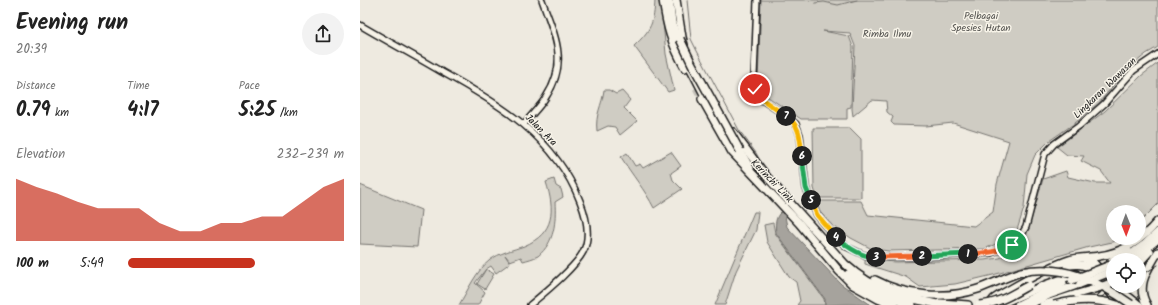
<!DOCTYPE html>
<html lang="en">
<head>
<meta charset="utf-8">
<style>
  body { margin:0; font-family:Kalam,sans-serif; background:#f2f2f2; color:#222; height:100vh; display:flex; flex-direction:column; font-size:15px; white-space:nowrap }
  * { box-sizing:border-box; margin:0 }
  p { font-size:13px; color:#767676 }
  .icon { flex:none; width:22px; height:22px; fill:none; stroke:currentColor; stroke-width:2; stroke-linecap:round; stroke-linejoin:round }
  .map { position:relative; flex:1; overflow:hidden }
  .side { display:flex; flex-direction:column; background:#fff; width:360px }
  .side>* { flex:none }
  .needle { width:26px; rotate:179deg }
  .fabs { position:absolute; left:746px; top:205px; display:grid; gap:8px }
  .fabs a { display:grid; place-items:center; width:40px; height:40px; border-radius:50%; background:#fff; box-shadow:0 4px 16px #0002; font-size:20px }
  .pin { position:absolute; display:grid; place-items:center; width:34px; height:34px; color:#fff; margin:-17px; border:2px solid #fff; border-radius:50%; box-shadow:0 1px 4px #0007 }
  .km { position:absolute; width:20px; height:20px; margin:-10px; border-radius:50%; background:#222; color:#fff; font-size:11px; line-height:20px; text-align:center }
  .round { display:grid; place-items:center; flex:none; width:42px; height:42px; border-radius:21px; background:#f2f2f2 }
  .summary { display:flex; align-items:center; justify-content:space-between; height:68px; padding:0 16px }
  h1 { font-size:22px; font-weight:700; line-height:30px }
  .stats { display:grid; grid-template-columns:repeat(3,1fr); gap:6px; height:68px; padding:4px 16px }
  .stats div { display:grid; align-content:center }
  .stats b { font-size:20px; font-weight:700 }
  .stats small { font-size:11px; font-weight:400 }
  .stats p { font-size:11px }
  .chart { height:112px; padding:8px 16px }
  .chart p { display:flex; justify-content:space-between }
  .chart svg { width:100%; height:72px; margin-top:4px; fill:#c8321e; opacity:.7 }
  ul { padding:0 16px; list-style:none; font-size:13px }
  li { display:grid; grid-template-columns:64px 48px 1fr; align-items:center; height:30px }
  li i { height:10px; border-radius:5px; background:#c8321e }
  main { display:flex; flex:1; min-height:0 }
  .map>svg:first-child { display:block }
</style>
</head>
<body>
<main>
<section class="side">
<div class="summary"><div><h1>Evening run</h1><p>20:39</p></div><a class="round"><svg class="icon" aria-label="share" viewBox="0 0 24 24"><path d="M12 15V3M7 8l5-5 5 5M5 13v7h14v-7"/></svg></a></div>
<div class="stats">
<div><p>Distance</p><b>0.79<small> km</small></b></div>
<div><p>Time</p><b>4:17</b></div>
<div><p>Pace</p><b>5:25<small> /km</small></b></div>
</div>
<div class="chart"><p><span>Elevation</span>232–239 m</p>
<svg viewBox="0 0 160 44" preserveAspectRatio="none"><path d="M0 44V6L10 11L20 15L30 20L40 24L50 24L60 24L70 33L80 38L90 38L100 33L110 33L120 29L130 29L140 20L150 11L160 6V44z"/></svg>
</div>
<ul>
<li><b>100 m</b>5:49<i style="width:59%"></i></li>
</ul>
</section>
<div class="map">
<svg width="798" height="305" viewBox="0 0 798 305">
  <rect width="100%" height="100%" fill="#eeeae0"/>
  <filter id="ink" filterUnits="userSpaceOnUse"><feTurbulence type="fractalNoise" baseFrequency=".025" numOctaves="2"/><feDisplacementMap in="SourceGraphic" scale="8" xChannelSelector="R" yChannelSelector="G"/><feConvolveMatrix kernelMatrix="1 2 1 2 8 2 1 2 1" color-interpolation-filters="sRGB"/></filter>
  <g filter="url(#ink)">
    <g fill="#cfccc3" stroke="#767470">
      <path d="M295,0H301L306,54L314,90L308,92L274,46C291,30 294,23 295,0Z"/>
      <polygon points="401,0 798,0 798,47 786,54 764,72 740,102 715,123 689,141 675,155 667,174 664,208 657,230 646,240 624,249 528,251 510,248 491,238 472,225 460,212 456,201 501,201 508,215 614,226 633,212 637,184 649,141 593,123 566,126 534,125 531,122 533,117 527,112 526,101 512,100 493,116 492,109 495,46 490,33 463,31 489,36 493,47 491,107 487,108 487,119 441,119 402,93 398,83"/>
      <polygon points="798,63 798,204 779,223 779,212 753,212 753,238 761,238 757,241 729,247 633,275 595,284 560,287 546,277 505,264 505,260 537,262 624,260 640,258 654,250 666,237 683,179 706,171 708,177 735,183 750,183 741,171 721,161 724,156 707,155 697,147 745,111 781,76"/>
      <path d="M244,90H249L256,94L262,91L270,100L264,108L277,121L260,135L255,127L248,126L237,131C235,114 242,106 244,90Z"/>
      <polygon points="453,128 490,128 501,139 501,198 457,198 454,188"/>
      <path d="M311,152L321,166L311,173L313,180L322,189L294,208C285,190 272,175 261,157L267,153L275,166L280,164L283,168Z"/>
      <path d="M194,179L196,186L201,189L203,197L195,202C196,221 195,242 178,256C174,258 167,260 163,261L161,257L150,261L145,255L150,263L136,273L131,266L126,269L134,274L125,289L117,284L126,269L115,283L125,292L118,305H99C108,290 116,271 130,260C139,253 153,250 164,246C195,233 195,210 186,182Z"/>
      <polygon points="0,185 61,210 57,247 0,244"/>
      <polygon points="394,212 398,212 396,230 376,271 365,305 355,305"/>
      <polygon points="413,223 415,233 464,299 465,305 437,305 440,301 436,282 429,277 407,242 404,225"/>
    </g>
    <path fill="#a6a39d" stroke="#6f6d69" d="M421,212L425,216L427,227L481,284L511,305L488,304L465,305V299L416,233C415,225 415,217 421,212Z"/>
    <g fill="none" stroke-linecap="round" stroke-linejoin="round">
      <g stroke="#6f6d69" stroke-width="1">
        <polyline points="327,0 331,39 337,51 379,130 396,153 402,165 430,196 429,198"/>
        <polyline points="455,3 464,2 478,5 497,0"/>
      </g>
      <polyline stroke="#c4c1b9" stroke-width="7" stroke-dasharray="7 3.5" stroke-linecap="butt" points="336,88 342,99"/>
      <defs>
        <g id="secondary">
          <polyline points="397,0 394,76 395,89 399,98 428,117 436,124 440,135 446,188 457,215 473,234 487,247 504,255 513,257 556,257 631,253 652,245 658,240 666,227 685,154 694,144 719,126 744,104 773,71 798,54"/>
          <path d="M0,25C27,41 55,56 82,72C140,104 195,137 220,201C226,216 231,237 223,252C215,268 184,293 170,305"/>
          <path d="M164,124C171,115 180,107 186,97C209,62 195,36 182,0"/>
        </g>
        <g id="highway">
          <path d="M303,0C307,27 311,43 325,68"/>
          <polyline points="309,0 312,22 319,46 348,102"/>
          <polyline points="316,0 322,37 324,45"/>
          <polyline points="342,99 372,152 439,223 479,271 493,285 518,299 533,305"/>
          <path d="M373,132L407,177L485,264C516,292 544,298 583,305"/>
          <polyline points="380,151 390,168"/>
          <polyline points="765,258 785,244 798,232"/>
          <polyline points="725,259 733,262 753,285"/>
          <polyline points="772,260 798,239"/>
          <polyline points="751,261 768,251"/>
          <polyline points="779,263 790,251"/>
          <path d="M707,266C722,262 734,266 741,281C739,294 727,296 716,299"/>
          <path d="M488,274C507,289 528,299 552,305"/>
          <path d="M515,280C545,296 585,300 618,289C632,284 646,277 661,272"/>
          <polyline points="755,286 779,305"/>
          <polyline points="748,290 761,305"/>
          <polyline points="580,303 608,305"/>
          <path d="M629,305L634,299L640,295C662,283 685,268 709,260C718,257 729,258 739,256C763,253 783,239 798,221"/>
          <polyline points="638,305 685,285 716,274"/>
          <polyline points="658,305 703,283"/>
          <polyline points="668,305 689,295 720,284"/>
          <polyline points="683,305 717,294"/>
          <path d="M787,305C775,286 788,269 798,252"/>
        </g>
      </defs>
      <use href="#secondary" stroke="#1c1c1c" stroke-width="8"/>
      <use href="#highway" stroke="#1c1c1c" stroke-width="10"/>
      <use href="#secondary" stroke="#f7f3e8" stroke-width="5"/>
      <use href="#highway" stroke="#f7f3e8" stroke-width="7"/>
      <g stroke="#1c1c1c" stroke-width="1">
        <polyline points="779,277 798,265"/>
        <polyline points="726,305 762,286"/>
      </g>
      <defs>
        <g id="highway-bridge">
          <polyline points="320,39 332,64 380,151"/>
          <path d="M661,272C702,263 738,281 771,304"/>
          <polyline points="712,280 753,264"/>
          <polyline points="720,284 753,271"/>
          <polyline points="717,294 738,288 753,282"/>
          <path d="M619,305C638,304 653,294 669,285"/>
          <path d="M694,305C716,299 736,298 757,305"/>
        </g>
      </defs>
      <use href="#highway-bridge" stroke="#1c1c1c" stroke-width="10" stroke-linecap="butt"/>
      <use href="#highway-bridge" stroke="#f7f3e8" stroke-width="7"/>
    </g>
  </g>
  <g fill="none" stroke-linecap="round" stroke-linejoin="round" filter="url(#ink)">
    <defs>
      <path id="split-1" d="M608,254C624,253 637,253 652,245"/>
      <polyline id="split-2" points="562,256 608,254"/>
      <polyline id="split-3" points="516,257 562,256"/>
      <path id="split-4" d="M476,237C487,247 501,257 516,257"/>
      <polyline id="split-5" points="451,200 457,215 476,237"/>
      <polyline id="split-6" points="442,156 446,188 451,200"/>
      <path id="split-7" d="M426,116C441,126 440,139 442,156"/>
      <polyline id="split-8" points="395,89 400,98 426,116"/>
    </defs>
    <use href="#split-1" stroke="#fff" stroke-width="8"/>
    <use href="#split-2" stroke="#fff" stroke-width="8"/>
    <use href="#split-3" stroke="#fff" stroke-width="8"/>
    <use href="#split-4" stroke="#fff" stroke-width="8"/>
    <use href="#split-5" stroke="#fff" stroke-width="8"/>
    <use href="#split-6" stroke="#fff" stroke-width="8"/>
    <use href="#split-7" stroke="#fff" stroke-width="8"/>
    <use href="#split-8" stroke="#fff" stroke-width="8"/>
    <use href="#split-1" stroke="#f0652b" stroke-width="5"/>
    <use href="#split-2" stroke="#22a559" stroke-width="5"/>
    <use href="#split-3" stroke="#f0652b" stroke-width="5"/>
    <use href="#split-4" stroke="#22a559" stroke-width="5"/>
    <use href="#split-5" stroke="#f5b400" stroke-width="5"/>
    <use href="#split-6" stroke="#22a559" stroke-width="5"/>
    <use href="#split-7" stroke="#f5b400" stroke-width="5"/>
    <use href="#split-8" stroke="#f5b400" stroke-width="5"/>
  </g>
  <g text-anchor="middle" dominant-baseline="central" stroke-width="3" stroke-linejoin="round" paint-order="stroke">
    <g font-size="10" fill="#52514e" stroke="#f7f3e8">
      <text x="621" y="16">Pelbagai<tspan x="621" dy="12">Spesies Hutan</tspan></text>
      <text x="527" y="34">Rimba Ilmu</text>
    </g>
    <g font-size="10" fill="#1c1c1c" stroke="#f7f3e8">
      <text transform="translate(745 88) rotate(-44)">Lingkaran Wawasan</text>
      <text transform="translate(181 130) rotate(45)">Jalan Ara</text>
      <text transform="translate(412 181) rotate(46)">Kerinchi Link</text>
    </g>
  </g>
</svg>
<div class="fabs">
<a><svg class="needle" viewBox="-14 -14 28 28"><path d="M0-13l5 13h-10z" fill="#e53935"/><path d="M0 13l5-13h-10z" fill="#767676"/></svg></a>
<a><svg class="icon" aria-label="locate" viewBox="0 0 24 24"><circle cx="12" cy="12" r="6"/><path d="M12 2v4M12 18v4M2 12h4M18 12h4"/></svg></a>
</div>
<div class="pin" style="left:652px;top:245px;background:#1e9e55"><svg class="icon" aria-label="arrive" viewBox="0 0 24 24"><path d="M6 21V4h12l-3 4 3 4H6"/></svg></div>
<div class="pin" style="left:395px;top:89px;background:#d93025"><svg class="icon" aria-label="check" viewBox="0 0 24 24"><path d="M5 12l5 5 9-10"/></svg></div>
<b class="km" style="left:608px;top:254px">1</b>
<b class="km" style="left:562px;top:256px">2</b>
<b class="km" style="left:516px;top:257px">3</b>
<b class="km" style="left:476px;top:237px">4</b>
<b class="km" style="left:451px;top:200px">5</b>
<b class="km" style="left:442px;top:156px">6</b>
<b class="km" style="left:426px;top:116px">7</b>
</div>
</main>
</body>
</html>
